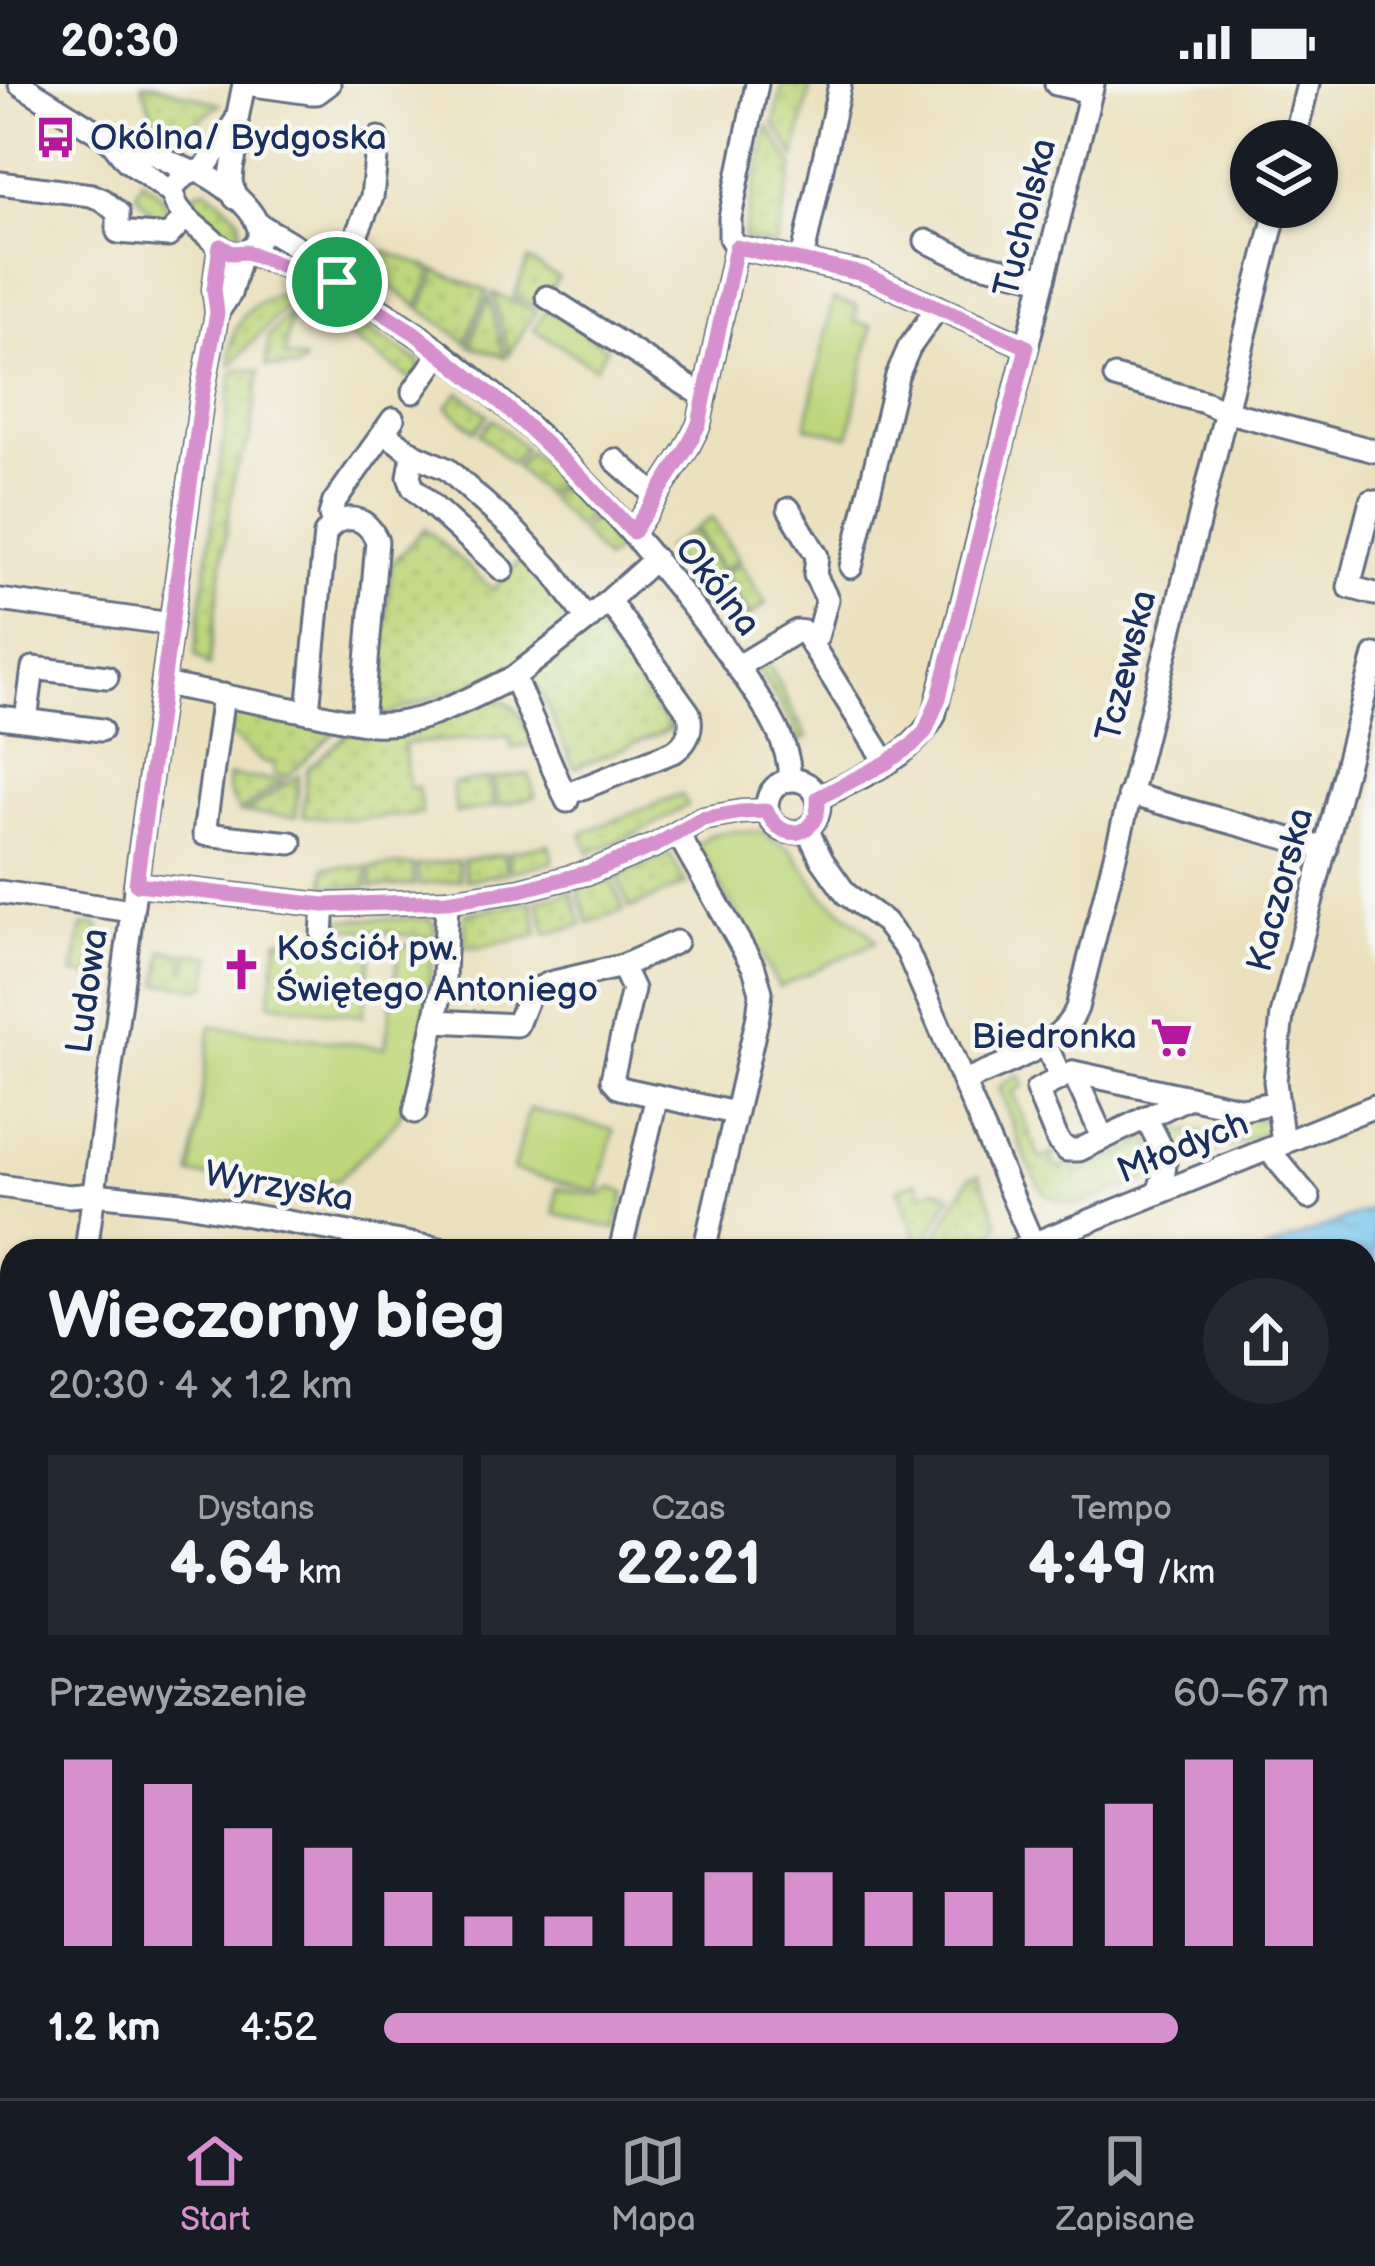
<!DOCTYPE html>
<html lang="pl">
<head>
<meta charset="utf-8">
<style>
  body { margin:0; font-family:"Balsamiq Sans",sans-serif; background:#242831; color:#f1f3f6; height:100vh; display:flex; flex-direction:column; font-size:45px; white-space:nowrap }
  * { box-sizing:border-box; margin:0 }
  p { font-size:39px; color:#9ea1a6 }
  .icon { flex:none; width:66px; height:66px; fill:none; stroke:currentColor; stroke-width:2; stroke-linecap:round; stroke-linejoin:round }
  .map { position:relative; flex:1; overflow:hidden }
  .side { position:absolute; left:0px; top:1155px; width:1377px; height:861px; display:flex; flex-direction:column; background:#171b24; border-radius:36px 36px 0 0; box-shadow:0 3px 9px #0004 }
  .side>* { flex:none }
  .tools { position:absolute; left:1230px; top:36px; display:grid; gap:24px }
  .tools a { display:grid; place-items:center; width:108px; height:108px; border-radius:50%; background:#171b24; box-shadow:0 3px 9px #0004; font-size:60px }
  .pin { position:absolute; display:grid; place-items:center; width:102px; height:102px; color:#fff; margin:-51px; border:6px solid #fff; border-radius:50%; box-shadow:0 3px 12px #0007 }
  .round { display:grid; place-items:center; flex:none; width:126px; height:126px; border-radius:63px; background:#242831 }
  .headline { display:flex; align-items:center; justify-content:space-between; height:204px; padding:0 48px }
  h1 { font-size:66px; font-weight:700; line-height:90px }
  .metrics { display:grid; grid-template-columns:repeat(3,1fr); gap:18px; height:204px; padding:12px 48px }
  .metrics div { display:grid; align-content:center; border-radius:0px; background:#242831; text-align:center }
  .metrics b { font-size:60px; font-weight:700 }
  .metrics small { font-size:33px; font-weight:400 }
  .metrics p { font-size:33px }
  .chart { height:336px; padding:24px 48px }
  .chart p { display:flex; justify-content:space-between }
  .chart svg { width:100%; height:216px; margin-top:12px; stroke:#d690ce; stroke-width:6 }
  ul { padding:0 48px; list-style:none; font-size:39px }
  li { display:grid; grid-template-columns:192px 144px 1fr; align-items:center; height:90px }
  li i { height:30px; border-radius:15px; background:#d690ce }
  .status { display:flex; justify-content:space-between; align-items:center; height:84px; padding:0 60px; background:#171b24; direction:ltr }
  .status svg { height:33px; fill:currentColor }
  .dock { display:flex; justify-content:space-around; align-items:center; height:168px; border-top:3px solid #363941; background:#171b24; font-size:33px; color:#9ea1a6 }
  .dock a { display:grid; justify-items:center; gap:6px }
  .dock .selected { color:#d690ce }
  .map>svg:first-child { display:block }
</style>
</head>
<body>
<div class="status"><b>20:30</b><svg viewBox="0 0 49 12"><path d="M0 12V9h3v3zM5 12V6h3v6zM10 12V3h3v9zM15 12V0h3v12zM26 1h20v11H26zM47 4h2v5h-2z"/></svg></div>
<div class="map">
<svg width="1375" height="2014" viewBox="0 0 1375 2014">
  <defs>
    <pattern id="grass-dots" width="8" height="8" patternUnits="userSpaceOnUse" patternTransform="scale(3)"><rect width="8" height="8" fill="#bed77c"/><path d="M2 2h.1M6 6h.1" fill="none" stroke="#a3b96e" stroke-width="1.8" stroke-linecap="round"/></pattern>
    <pattern id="water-ripples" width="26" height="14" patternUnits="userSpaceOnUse" patternTransform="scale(3)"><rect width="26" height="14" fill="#71c3ed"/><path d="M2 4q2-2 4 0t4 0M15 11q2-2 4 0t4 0" fill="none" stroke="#5c9fc3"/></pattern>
  </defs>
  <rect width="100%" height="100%" fill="#f6f6f2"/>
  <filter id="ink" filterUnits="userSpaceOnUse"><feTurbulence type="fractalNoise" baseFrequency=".00833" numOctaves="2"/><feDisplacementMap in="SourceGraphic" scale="24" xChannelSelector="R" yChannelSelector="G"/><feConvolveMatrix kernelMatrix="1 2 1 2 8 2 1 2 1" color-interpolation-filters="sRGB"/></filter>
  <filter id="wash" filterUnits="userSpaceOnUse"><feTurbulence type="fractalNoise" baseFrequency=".004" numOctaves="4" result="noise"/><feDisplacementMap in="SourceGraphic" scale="48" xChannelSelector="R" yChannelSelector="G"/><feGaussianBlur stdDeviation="2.7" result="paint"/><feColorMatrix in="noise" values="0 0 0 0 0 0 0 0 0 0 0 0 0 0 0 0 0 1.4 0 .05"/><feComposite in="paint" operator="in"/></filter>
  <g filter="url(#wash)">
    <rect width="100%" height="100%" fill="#ebe1bf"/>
    <g fill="url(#grass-dots)" stroke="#6c836d" stroke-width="3">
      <path d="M142,0H152L220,20C201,34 184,55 158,49Z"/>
      <polygon points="783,0 811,0 795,73 774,39"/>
      <polygon points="768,42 793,82 776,162 743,155"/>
      <polygon points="142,96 161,111 168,125 161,139 136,110"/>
      <polygon points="204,105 210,107 239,133 241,145 235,152 222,152 193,126 191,114 197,107"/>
      <polygon points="385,167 433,185 418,223 375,191"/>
      <polygon points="528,176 558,194 539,222 514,213"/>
      <polygon points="437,187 487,207 466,258 421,225"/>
      <polygon points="493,209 536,227 509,270"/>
      <path d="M284,210H298L231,281C227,245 248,216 284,210Z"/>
      <polygon points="306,211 341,227 419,278 420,283 413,297 326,237 289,236 285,273 304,275 303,281 299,281 298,285 266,282 269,252"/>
      <polygon points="489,213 505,273 469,261"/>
      <polygon points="239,285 259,287 250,355 234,389 209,582 195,570 232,291"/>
      <polygon points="459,308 488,331 475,347 447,323"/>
      <polygon points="493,335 525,364 511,379 480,350"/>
      <polygon points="529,368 559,396 545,411 515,382"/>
      <polygon points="563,400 591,428 576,443 548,414"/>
      <polygon points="595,433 621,462 606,476 580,447"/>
      <polygon points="712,434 739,475 722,487 696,444"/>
      <polygon points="425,444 493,506 522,474 532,474 575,532 512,586 388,630 375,630 392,480"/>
      <polygon points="693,446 720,488 697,503 665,464"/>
      <polygon points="740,479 766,520 750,532 724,490"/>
      <polygon points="722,491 748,534 730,547 700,506"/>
      <polygon points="593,539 671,645 574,684 537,600 532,601 528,590"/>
      <polygon points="764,572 807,654 798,657 793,641 756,582"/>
      <path d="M494,615C519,617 524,640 534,660L512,664L509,652L404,660L409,704L418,703L422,730L354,735L303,732L307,685L349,649L459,628Z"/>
      <polygon points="235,624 337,646 287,693 274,691 274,679 262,678 229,649 223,648 231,626"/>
      <polygon points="529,690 535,713 498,722 493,695"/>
      <polygon points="299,691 296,733 245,729"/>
      <polygon points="229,692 283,697 240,728 228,707"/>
      <polygon points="489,695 494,723 456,729 452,700"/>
      <polygon points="681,710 688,721 642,747 589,769 582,749"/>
      <polygon points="549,760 553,778 511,788 507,769"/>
      <polygon points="503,770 507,789 466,796 463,776"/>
      <polygon points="670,771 686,800 630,824 617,793"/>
      <polygon points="458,777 460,796 419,801 417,781"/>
      <polygon points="413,781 414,801 372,803 371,783"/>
      <polygon points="325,783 367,783 367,803 325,802"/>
      <polygon points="611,795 624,826 588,839 578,805"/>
      <polygon points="572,808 582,841 546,850 538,816"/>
      <polygon points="532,817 538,851 477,864 465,862 465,830"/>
      <polygon points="429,834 435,841 434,854 339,843 331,836"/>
      <path d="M89,841L98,842C106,858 101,876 98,892L74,890L82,843Z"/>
      <polygon points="163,866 185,870 183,885 187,886 190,869 212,872 207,901 201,904 159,899"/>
      <path d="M1020,991L1024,1002L1013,1008L1040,1075L1055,1069L1052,1080L1063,1085L1069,1075L1077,1090L1141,1060L1137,1049L1142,1047L1160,1075L1156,1092L1081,1120C1069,1121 1055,1117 1046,1109C1030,1096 1008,1025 999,1003Z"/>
      <polygon points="1255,1032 1262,1035 1269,1047 1172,1084 1159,1041 1169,1033 1170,1047 1227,1047 1228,1033"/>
      <polygon points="979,1090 999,1139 994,1150 948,1167 928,1167 970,1093"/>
      <polygon points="917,1097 923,1110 936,1104 951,1111 921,1167 898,1105"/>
      <polygon points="1367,1386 1375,1386 1375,1453 1372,1466 1369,1465 1365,1449"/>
      <polygon points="12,1531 12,1597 0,1608 0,1544"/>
    </g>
    <g fill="#bed77c" stroke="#6c836d" stroke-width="3">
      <polygon points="833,216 857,222 854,238 872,242 849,352 806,343"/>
      <polygon points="547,225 607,264 595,284 534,245"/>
      <polygon points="732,747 760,748 792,767 824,812 867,847 876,858 779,903 697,761 710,751"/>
      <polygon points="278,855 372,868 363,932 269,919"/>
      <path d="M400,860L434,865C427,911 420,1002 395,1039L338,1096L288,1101L191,1091L211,942L385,964Z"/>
      <polygon points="529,1025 614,1046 598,1108 513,1086"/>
      <polygon points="557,1104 599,1112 612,1104 625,1108 616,1145 555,1130"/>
      <polygon points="12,1998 12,2004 196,2004 181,2014 0,2014 0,2002"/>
      <polygon points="690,2004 817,2004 817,2014 694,2014"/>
    </g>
    <g fill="url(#water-ripples)" stroke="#4679a6" stroke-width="3">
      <polygon points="1375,1124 1375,1235 1365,1237 1365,1167 1263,1167"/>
      <polygon points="12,1896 12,2002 0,2006 0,1901"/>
    </g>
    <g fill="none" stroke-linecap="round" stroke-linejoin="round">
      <polyline stroke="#305482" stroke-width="3" stroke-dasharray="15 12" stroke-linecap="butt" points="0,1942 12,1938"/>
    </g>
  </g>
  <g filter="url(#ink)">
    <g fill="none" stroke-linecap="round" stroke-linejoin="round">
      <defs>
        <g id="minor">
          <polyline points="20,0 111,57 126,76 174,111"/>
          <polyline points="246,0 311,9 317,9 329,0"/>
          <polyline points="1056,0 1091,8"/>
          <polyline points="111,57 134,61 192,88"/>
          <polyline points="1294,57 1308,0"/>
          <path d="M196,87C217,93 282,141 251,165C246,169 240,170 233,169C222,167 212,155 203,148C181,131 152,103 196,87Z"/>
          <polyline points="202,88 237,35"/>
          <polyline points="0,99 91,111 103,116 118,129 118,148 168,152 185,134"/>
          <polyline points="235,114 231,97 232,85 238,57 237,35 244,0"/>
          <path d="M259,140C279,153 303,164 320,180C327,187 331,194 339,199C371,222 406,241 437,265C549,350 643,454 726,567C749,600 793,654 789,696"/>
          <polyline points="926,157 969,177 1044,195"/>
          <polyline points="736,163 863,190 1027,263"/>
          <polyline points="247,168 312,193 333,195"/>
          <polyline points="802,176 840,0"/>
          <polyline points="337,198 372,113 378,54"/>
          <polyline points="547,213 705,313"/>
          <polyline points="217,229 230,210 241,169"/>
          <polyline points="1115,293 1204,318 1225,327 1375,367"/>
          <polyline points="413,308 441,268"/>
          <path d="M393,335L334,418L330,431L333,440L325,450L308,628C329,632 351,638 373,640C421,644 472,613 514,593L567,717"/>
          <polyline points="384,348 413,370 447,385 512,444 554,489 587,536"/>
          <polyline points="413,370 409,393 413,404 503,486"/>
          <polyline points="615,376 656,412"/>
          <polyline points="1375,418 1371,417 1349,503 1375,510"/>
          <polyline points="789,425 817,472 815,491 827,515 817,553 811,557"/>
          <path d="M333,440C353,429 368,436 377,457L362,638"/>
          <polyline points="633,448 686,366 699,340 736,163 730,154 730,134 757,0"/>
          <polyline points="851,483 897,292 909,264 938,223"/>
          <polyline points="0,516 171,540"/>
          <polyline points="737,583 797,547 804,548 886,679"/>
          <polyline points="514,593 587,536 655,475"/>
          <polyline points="163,600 308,628"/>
          <polyline points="223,611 204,750 291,759"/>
          <polyline points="0,633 101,646"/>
          <polyline points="26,636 33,584 107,593"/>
          <circle cx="793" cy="722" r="26"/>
          <polyline points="1129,710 1326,765"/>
          <path d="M565,711L675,667C688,658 693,645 689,629L609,517"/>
          <path d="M818,714C860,693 911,675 934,632L1093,0"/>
          <polyline points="807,745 822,776 846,810 885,838 907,867 1036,1167"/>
          <polyline points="678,750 754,884 761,908 758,932 704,1167"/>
          <polyline points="136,800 324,821 447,817 520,806 590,788 656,761 702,735 741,728 767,727"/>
          <polyline points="0,808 132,827"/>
          <polyline points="322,850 324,821"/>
          <polyline points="622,882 633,905 612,995 620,1004 735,1029"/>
          <polyline points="435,937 517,941 530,908 550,899 622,882 676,858"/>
          <polyline points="1045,959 1061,994 1037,1006 1058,1057 1067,1066 1079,1066 1189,1013 1243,1025 1277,1018"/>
          <polyline points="1073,988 1189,1013"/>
          <polyline points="1067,991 1073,988 1103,1054"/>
          <path d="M965,997C1001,980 1062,963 1077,924L1277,123"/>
          <polyline points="415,1028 444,894 447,817"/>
          <path d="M1146,1033C1162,1067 1173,1074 1157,1110"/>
          <polyline points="1283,1060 1275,997 1282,931 1375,571"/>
          <polyline points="1269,1066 1309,1114"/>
          <polyline points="0,1102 69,1112 94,1110 181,1119 451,1167"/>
          <polyline points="86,1167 202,312 217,229 214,205 220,162"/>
          <polyline points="620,1167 657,1012"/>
          <polyline points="1015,1167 1375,1022"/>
          <polyline points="0,1622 12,1613"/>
          <polyline points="1365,1749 1375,1744"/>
          <polyline points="0,1885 12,1881"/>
          <polyline points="994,2004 998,2014"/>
          <polyline points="137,2014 147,2004"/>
          <polyline points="810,2014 811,2004"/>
          <polyline points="1067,2014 1068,2004"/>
          <polyline points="1091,2014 1092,2004"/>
          <polyline points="1153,2014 1154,2004"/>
        </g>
      </defs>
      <use href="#minor" stroke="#646d80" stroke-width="27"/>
      <use href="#minor" stroke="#fff" stroke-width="21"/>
    </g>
  </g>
  <g fill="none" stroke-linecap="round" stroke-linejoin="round" filter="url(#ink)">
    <defs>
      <path id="route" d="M220,162L232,169L247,168L311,193L332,196L416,250L504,321L585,397L633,448L686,366L699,340L736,163L863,190L1027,263L939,614L925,648L912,661L886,679L818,714C821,752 782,762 767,727L741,728L702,735L656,761L590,788L520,806L447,817L324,821L136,800L202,312L217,229L214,205Z"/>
    </defs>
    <use href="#route" stroke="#fff" stroke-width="24"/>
    <use href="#route" stroke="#d690ce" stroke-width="15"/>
  </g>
  <defs>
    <symbol id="bus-bare" viewBox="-9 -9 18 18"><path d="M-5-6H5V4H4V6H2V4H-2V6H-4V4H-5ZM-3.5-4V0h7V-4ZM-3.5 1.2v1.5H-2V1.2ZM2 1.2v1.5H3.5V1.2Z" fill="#b5179e" stroke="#f6f6f2" stroke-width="2.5" paint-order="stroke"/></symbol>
    <symbol id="church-bare" viewBox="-9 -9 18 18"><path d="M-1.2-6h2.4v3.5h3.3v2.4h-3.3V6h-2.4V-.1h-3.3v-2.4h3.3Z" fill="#b5179e" stroke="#f6f6f2" stroke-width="2.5" paint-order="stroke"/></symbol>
    <symbol id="supermarket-bare" viewBox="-9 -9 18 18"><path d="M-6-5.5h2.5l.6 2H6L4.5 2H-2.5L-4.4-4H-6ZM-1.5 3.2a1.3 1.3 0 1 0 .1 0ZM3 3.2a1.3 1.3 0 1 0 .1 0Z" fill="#b5179e" stroke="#f6f6f2" stroke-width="2.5" paint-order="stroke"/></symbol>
  </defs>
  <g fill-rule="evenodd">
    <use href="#bus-bare" x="26" y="24" width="59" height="59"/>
    <use href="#church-bare" x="212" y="856" width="59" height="59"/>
    <use href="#supermarket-bare" x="1142" y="924" width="59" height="59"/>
  </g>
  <g text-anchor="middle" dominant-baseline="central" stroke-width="9" stroke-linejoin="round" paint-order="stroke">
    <g font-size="36" fill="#1b2f5e" stroke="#f6f6f2" text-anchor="start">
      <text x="90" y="54">Okólna/ Bydgoska</text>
      <text x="276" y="865">Kościół pw.<tspan x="276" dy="41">Świętego Antoniego</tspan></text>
      <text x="1137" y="953" text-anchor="end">Biedronka</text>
    </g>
    <g font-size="36" fill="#1b2f5e" stroke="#f6f6f2">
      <text transform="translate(1026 134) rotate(-76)">Tucholska</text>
      <text transform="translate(717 503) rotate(52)">Okólna</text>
      <text transform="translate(1127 582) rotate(-76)">Tczewska</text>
      <text transform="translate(1281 806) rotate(-75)">Kaczorska</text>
      <text transform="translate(88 907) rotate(-82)">Ludowa</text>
      <text transform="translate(1183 1064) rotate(-22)">Młodych</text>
      <text transform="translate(279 1103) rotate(10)">Wyrzyska</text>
    </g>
  </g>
</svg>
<div class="tools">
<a><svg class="icon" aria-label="layers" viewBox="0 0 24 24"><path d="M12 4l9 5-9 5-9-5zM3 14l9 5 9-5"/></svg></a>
</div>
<div class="pin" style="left:337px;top:198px;background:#1e9e55"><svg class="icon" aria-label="arrive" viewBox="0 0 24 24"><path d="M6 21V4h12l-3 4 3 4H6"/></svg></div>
<section class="side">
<div class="headline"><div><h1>Wieczorny bieg</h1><p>20:30 · 4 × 1.2 km</p></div><a class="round"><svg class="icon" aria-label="share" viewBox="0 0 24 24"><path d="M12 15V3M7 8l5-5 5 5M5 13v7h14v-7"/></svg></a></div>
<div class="metrics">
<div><p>Dystans</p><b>4.64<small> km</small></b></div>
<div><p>Czas</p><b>22:21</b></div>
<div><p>Tempo</p><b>4:49<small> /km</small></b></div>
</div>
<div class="chart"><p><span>Przewyższenie</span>60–67 m</p>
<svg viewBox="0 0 160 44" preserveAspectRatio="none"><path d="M5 44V6M15 44V11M25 44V20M35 44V24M45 44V33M55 44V38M65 44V38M75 44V33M85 44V29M95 44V29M105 44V33M115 44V33M125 44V24M135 44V15M145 44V6M155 44V6"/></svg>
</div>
<ul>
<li><b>1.2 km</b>4:52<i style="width:84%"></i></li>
</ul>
</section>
</div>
<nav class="dock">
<a class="selected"><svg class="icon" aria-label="home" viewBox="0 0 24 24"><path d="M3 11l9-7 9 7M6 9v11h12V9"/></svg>Start</a>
<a><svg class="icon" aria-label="map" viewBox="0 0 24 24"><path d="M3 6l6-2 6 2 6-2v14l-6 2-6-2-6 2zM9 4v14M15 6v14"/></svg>Mapa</a>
<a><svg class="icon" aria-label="saved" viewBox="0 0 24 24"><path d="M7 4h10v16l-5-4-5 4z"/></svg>Zapisane</a>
</nav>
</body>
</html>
